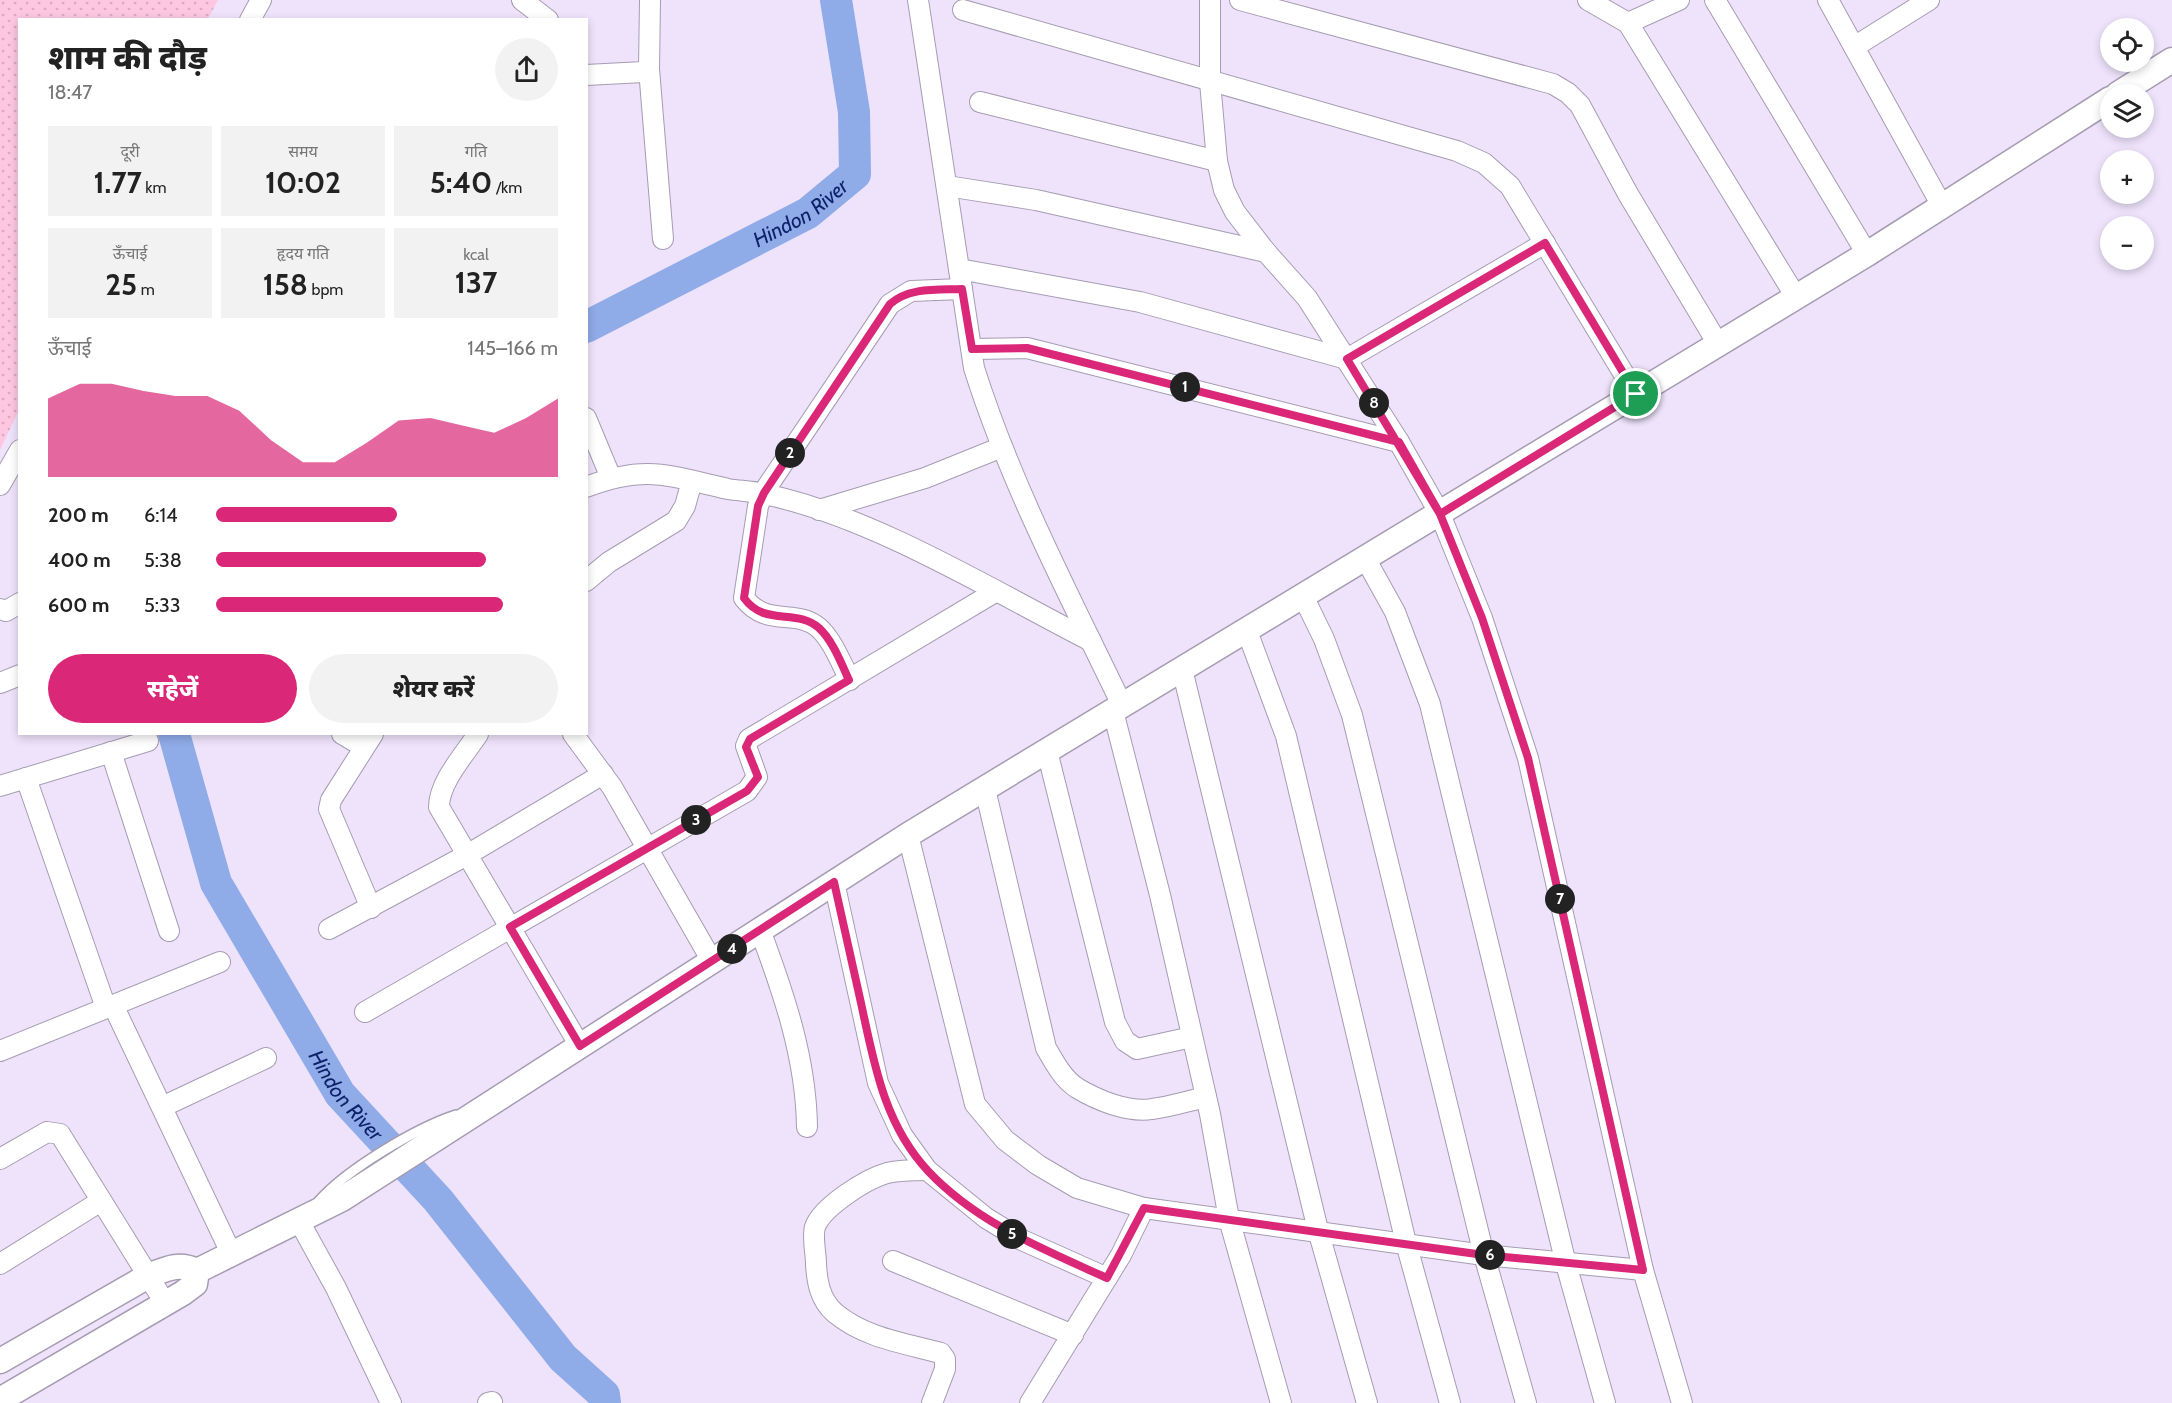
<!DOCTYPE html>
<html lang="hi">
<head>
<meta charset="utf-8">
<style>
  body { margin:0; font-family:Cabin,"Noto Sans Devanagari",sans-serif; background:#f2f2f2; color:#222; height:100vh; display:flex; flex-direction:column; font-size:22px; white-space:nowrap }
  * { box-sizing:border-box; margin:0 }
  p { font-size:20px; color:#767676 }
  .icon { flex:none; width:33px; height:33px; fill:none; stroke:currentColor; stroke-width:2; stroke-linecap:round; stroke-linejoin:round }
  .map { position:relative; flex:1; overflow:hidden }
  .sheet { position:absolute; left:18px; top:18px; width:570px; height:717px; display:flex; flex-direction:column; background:#fff; border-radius:0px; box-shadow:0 3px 9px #0003 }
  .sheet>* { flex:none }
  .fabs { position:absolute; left:2100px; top:18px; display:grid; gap:12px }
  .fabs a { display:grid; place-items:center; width:54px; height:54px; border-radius:50%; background:#fff; box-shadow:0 3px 9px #0003; font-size:30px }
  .pin { position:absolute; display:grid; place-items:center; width:51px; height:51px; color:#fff; margin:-26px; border:3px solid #fff; border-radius:50%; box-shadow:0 2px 6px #0007 }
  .km { position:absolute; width:30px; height:30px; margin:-15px; border-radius:50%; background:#222; color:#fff; font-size:16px; line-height:30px; text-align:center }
  .round { display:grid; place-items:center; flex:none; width:63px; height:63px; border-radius:32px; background:#f2f2f2 }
  .summary { display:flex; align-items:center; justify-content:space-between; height:102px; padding:0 30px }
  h1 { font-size:33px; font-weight:800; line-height:45px }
  .figures { display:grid; grid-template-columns:repeat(3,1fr); gap:9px; height:102px; padding:6px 30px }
  .figures div { display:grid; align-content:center; border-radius:0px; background:#f2f2f2; text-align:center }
  .figures b { font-size:30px; font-weight:800 }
  .figures small { font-size:16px; font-weight:400 }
  .figures p { font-size:16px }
  .chart { height:168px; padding:12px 30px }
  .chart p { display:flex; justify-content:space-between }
  .chart svg { width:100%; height:108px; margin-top:6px; fill:#db2777; opacity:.7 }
  .primary-button { display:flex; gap:12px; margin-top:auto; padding:12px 30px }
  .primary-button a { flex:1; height:69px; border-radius:36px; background:#db2777; color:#fff; font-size:24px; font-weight:800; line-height:69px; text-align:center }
  .primary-button a+a { background:#f2f2f2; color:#222 }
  ul { padding:0 30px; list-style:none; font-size:20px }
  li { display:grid; grid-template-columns:96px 72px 1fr; align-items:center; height:45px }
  li i { height:15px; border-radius:8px; background:#db2777 }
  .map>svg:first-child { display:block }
</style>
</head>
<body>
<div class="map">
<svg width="2172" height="1403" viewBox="0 0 2172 1403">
  <defs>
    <pattern id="park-dots" width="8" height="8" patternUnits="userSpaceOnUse" patternTransform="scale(1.5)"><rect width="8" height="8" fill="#fdc7e1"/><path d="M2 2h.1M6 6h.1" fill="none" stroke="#d9abc1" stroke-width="1.8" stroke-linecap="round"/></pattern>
  </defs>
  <rect width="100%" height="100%" fill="#eee3fb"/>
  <polygon fill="url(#park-dots)" points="0,0 218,0 208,19 20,20 19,410 0,450"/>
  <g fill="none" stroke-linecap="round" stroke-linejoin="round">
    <g stroke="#8fabe8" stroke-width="32">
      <path id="s1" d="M586,327L808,213L855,174L854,112L836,0"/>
      <path id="s2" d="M174,734L216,883L340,1094L438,1200L563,1358L604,1395L605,1403"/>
    </g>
    <defs>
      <path id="service" d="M319,1201C346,1170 416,1128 456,1115"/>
      <g id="minor">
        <polyline points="522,0 548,20"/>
        <path d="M918,0L974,368C1011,485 1069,595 1122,705"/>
        <polyline points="1240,0 1553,84 1568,93 1580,105 1628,194 1718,344"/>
        <polyline points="1588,0 1628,23 1679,0"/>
        <polyline points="1715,0 1867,254"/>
        <polyline points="1828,0 1942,206"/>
        <polyline points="963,10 1457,151 1484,163 1510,186 1636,394"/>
        <polyline points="250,20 261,0"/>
        <polyline points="1628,23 1796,297"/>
        <polyline points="1854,47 1929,0"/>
        <polyline points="649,69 663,239"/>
        <polyline points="586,75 644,72 649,69 650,0"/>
        <polyline points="980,102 1217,161"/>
        <polyline points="947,186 1036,200 1266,252"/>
        <polyline points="959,269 1140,302 1347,359 1545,243"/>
        <polyline points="972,349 1027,348 1399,442"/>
        <polyline points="586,418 611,478"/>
        <polyline points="0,485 20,450"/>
        <path d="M586,487C647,464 669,476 728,489C740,491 752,491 764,494C872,516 993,591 1091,641"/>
        <polyline points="819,510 925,478 1002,447"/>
        <polyline points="1365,558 1395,612 1430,704 1566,1264 1605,1403"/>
        <polyline points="586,581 609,562 676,521 685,506 692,481"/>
        <polyline points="1303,596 1324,639 1352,715 1484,1255 1526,1403"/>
        <polyline points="0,609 6,611 20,603"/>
        <polyline points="1247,631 1286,736 1406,1243 1450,1403"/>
        <polyline points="1182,669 1318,1230 1367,1403"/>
        <path d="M850,680C841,663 833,641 819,628C796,608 767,628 744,598L758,506L763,493L890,304L911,291L962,289"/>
        <polyline points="0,683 20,675"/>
        <polyline points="1113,711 1160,895 1210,1114 1229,1219 1281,1403"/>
        <polyline points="342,734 364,747"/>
        <path d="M478,734C465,754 439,782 439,807L580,1046"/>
        <polyline points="573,734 612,787 712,961"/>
        <polyline points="1047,751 1115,1022 1125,1041 1137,1049 1192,1037"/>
        <polyline points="111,752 169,931"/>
        <polyline points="26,778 106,1008"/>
        <polyline points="0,786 148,741"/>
        <path d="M985,789L1046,1048C1054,1062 1063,1079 1077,1088C1097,1100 1128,1113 1152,1109C1170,1107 1188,1101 1206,1097"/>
        <polyline points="908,835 975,1104 1005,1140 1038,1165 1077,1188 1144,1208 1484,1255 1643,1270 1528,758 1482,618 1440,514 1399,442 1307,298 1266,252 1235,212 1224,190 1217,161 1210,82 1210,0"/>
        <polyline points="834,882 878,1083 902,1135 927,1170 986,1218 1022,1240 1107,1278"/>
        <polyline points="371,908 329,809 331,800 373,734"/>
        <polyline points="329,929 467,855 603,774"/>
        <path d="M760,930C784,994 806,1058 807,1127"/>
        <polyline points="113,1005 232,1255"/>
        <polyline points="365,1012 747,791 757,777 746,746 749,739 995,592"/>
        <polyline points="0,1051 220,962"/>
        <polyline points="162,1107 266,1058"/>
        <polyline points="0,1159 47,1132 60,1134 165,1303"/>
        <path d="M927,1170C914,1170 900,1170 887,1173C866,1179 822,1207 815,1227C812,1237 816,1253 816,1264C817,1282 820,1300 835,1313C865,1338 904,1343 941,1353L945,1359V1369L932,1403"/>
        <polyline points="299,1221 336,1288 391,1403"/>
        <polyline points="893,1261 1073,1335"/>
        <polyline points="0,1264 101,1201"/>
        <polyline points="1643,1270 1682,1403"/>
        <polyline points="488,1403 492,1402"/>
        <polyline points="1030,1403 1121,1255 1144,1208"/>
      </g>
      <g id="tertiary">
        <polyline points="2118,94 2172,60"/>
        <polyline points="197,1271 342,1199 908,835 1867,254 2110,99"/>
        <path d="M0,1361L148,1276C166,1269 178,1262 197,1271"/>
        <polyline points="0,1400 183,1293 195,1284 197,1271"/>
      </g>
    </defs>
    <use href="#service" stroke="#a69cb2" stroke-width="12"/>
    <use href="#minor" stroke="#a69cb2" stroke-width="22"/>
    <use href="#tertiary" stroke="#a69cb2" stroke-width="27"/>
    <use href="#service" stroke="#fff" stroke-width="9"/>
    <use href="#minor" stroke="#fff" stroke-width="20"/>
    <use href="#tertiary" stroke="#fff" stroke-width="24"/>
  </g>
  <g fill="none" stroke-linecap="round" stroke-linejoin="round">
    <defs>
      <path id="route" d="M1636,394L1440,514L1399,442L1027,348L972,349L962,289C937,290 910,287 890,304L764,493L758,506L744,598C765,627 796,608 819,628C833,641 841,663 849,680L750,739L746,747L758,777L747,791L510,927L580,1046L834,882C843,923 852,963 861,1003C874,1063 884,1124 928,1171C977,1223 1043,1249 1107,1278L1144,1208L1484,1255L1643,1270L1528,758L1482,618L1440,514L1347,359L1545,243L1636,394"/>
    </defs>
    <use href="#route" stroke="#fff" stroke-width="12"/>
    <use href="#route" stroke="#db2777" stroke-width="8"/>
  </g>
  <g text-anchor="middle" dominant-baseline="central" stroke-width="4.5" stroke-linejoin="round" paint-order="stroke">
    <g font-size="21" font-style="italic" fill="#0d2369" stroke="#eee3fb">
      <text stroke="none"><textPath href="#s1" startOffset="243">Hindon River</textPath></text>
      <text stroke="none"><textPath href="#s2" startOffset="404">Hindon River</textPath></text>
    </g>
  </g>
</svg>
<div class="fabs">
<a><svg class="icon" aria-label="locate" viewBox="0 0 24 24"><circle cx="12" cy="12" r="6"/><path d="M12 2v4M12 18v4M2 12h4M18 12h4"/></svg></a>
<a><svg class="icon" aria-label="layers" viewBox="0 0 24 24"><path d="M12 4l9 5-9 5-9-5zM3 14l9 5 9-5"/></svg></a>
<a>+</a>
<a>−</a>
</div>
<div class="pin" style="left:1636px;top:394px;background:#1e9e55"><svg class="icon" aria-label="arrive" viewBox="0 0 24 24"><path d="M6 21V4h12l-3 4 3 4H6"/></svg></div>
<b class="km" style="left:1185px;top:387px">1</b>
<b class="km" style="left:790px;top:453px">2</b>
<b class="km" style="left:696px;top:820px">3</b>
<b class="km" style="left:732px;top:949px">4</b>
<b class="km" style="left:1012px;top:1234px">5</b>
<b class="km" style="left:1490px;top:1255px">6</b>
<b class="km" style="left:1560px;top:899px">7</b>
<b class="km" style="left:1374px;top:403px">8</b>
<section class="sheet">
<div class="summary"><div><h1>शाम की दौड़</h1><p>18:47</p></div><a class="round"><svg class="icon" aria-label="share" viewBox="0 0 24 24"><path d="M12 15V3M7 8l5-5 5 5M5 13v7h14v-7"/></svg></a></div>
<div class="figures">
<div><p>दूरी</p><b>1.77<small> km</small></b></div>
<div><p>समय</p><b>10:02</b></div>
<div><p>गति</p><b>5:40<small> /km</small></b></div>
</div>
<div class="figures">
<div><p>ऊँचाई</p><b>25<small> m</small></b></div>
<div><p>हृदय गति</p><b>158<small> bpm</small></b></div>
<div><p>kcal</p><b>137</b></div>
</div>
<div class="chart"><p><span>ऊँचाई</span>145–166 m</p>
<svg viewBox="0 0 160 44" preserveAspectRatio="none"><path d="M0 44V12L10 6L20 6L30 9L40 11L50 11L60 17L70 29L80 38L90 38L100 30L110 21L120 20L130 23L140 26L150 20L160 12V44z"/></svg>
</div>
<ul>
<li><b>200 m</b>6:14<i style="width:53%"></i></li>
<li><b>400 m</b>5:38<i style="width:79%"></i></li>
<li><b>600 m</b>5:33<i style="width:84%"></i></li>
</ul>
<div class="primary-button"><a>सहेजें</a><a>शेयर करें</a></div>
</section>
</div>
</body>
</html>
